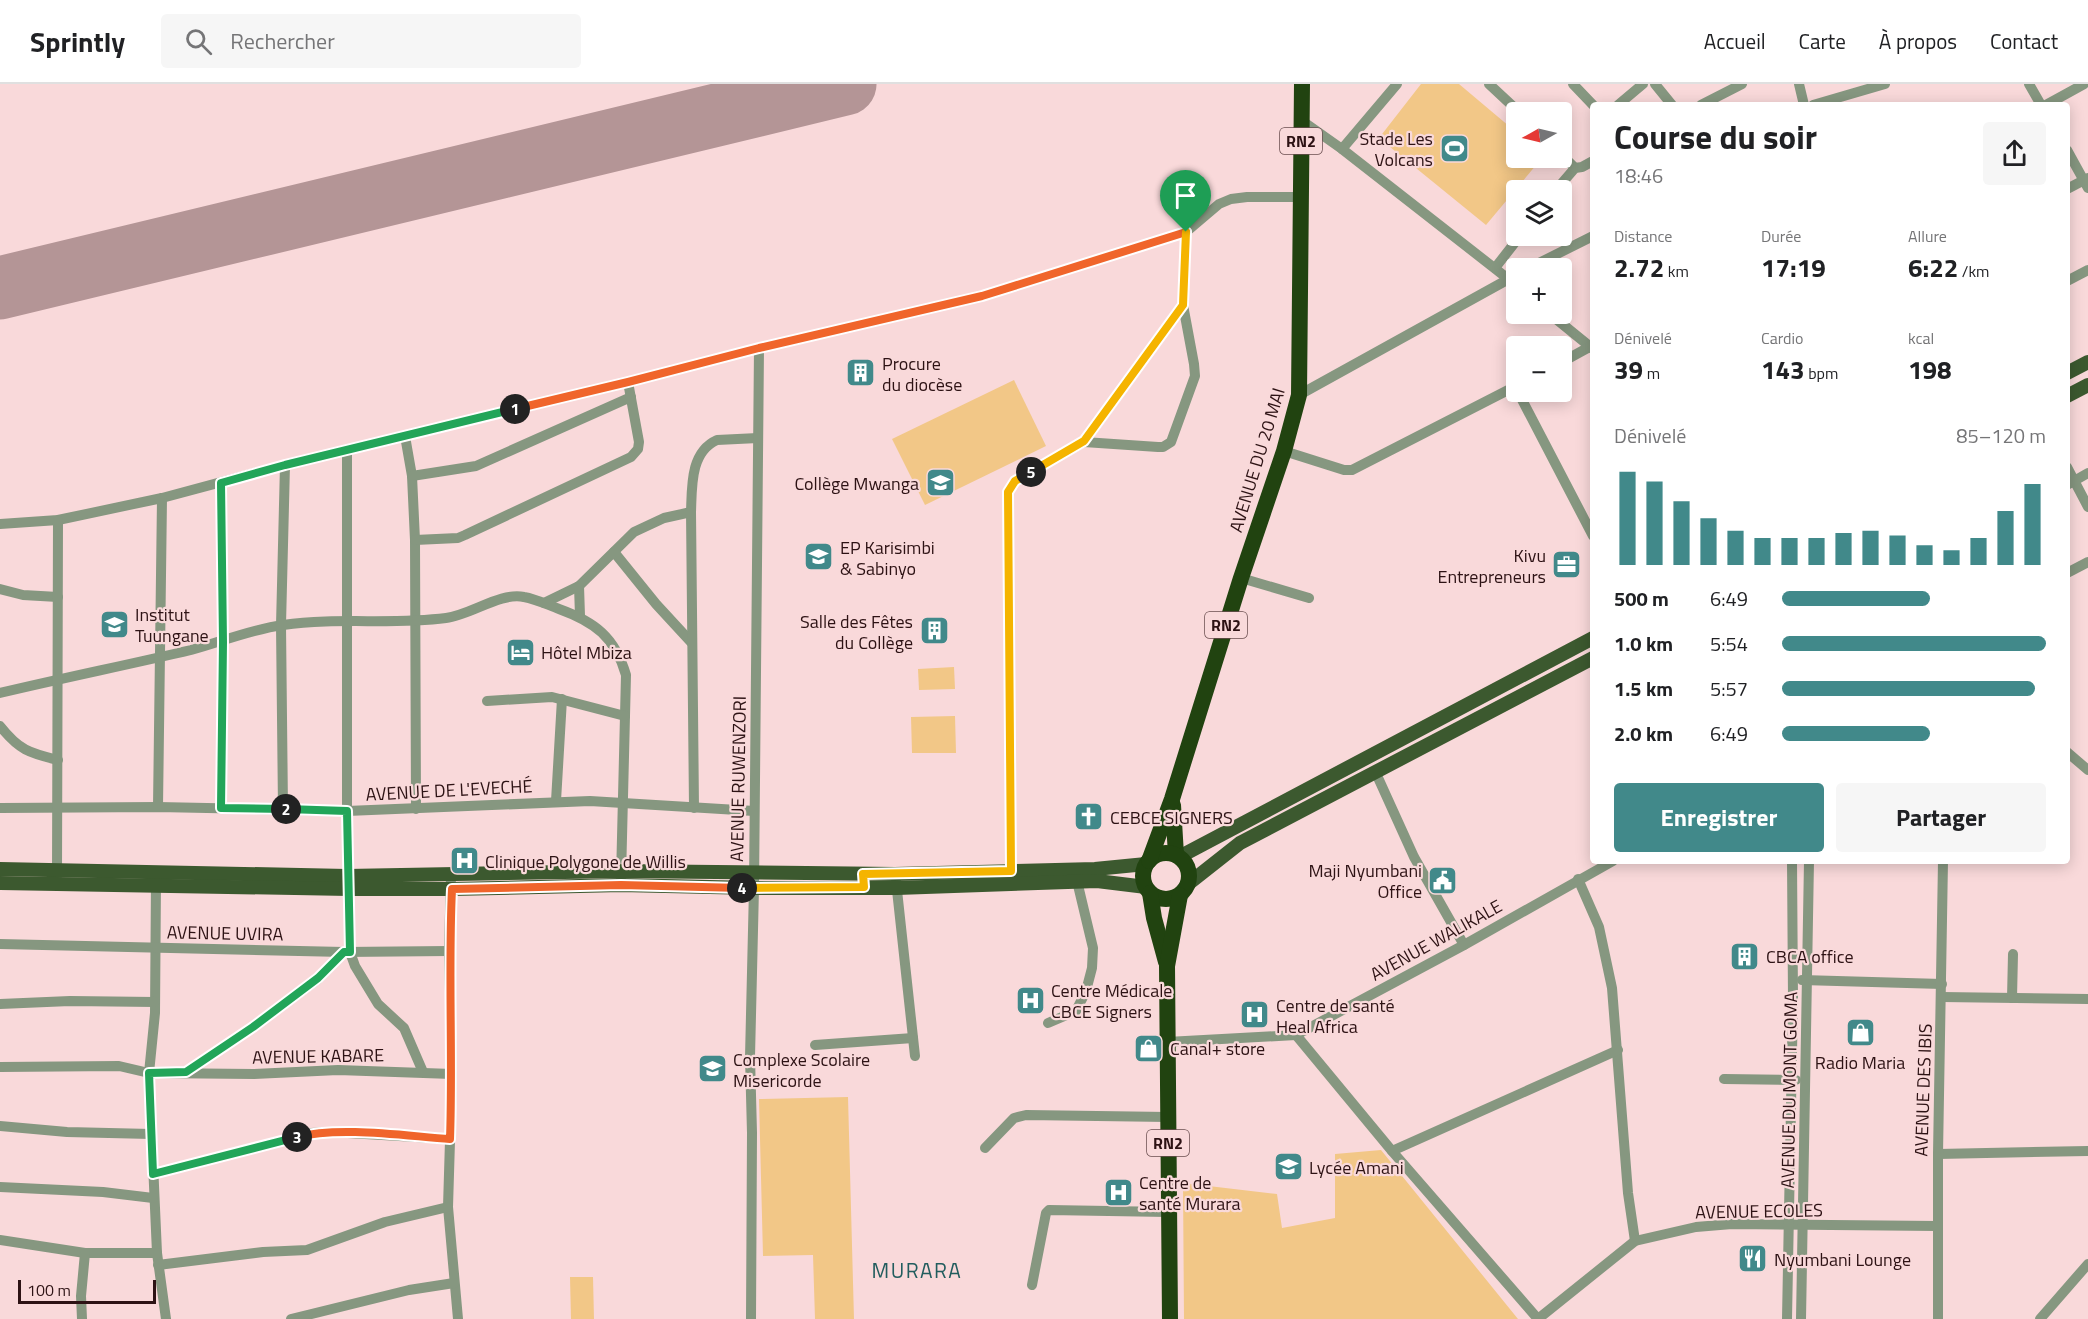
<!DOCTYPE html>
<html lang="fr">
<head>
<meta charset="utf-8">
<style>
  body { margin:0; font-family:"Titillium Web",sans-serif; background:#f6f6f6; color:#202124; height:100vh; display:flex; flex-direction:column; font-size:22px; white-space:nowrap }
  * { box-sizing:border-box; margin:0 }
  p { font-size:20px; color:#757577 }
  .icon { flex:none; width:33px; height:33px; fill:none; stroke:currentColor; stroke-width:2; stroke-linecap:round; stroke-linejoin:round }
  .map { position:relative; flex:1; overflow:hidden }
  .drawer { position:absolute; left:1590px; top:18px; width:480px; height:762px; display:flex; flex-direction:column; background:#fff; border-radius:6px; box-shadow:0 3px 15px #0003 }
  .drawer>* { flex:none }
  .needle { width:39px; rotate:262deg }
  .fabs { position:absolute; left:1506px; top:18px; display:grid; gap:12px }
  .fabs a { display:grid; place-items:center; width:66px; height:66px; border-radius:6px; background:#fff; box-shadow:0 3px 15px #0003; font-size:30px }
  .scale { position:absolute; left:18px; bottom:15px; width:138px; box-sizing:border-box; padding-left:6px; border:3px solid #2d1214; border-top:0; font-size:16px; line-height:21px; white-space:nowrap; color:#2d1214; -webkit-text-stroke:4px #f9d9da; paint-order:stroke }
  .pin { position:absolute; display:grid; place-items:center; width:51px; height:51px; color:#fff; margin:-62px -26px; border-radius:50% 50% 50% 0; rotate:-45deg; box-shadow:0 0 6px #0007 }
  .pin .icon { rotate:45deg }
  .km { position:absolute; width:30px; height:30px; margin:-15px; border-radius:50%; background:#222; color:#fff; font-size:16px; line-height:30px; text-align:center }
  .round { display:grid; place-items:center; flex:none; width:63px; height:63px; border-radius:6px; background:#f6f6f6 }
  .overview { display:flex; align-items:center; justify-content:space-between; height:102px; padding:0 24px }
  h1 { font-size:33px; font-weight:700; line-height:45px }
  .figures { display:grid; grid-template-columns:repeat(3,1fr); gap:9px; height:102px; padding:6px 24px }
  .figures div { display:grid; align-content:center }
  .figures b { font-size:26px; font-weight:700 }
  .figures small { font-size:16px; font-weight:400 }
  .figures p { font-size:16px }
  .chart { height:168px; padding:12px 24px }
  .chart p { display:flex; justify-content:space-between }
  .chart svg { width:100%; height:108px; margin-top:6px; stroke:#41898a; stroke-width:6 }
  .primary-button { display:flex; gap:12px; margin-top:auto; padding:12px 24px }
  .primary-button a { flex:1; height:69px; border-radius:6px; background:#41898a; color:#fff; font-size:24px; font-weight:700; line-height:69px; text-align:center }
  .primary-button a+a { background:#f6f6f6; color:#202124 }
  ul { padding:0 24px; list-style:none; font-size:20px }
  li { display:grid; grid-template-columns:96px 72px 1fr; align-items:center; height:45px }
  li i { height:15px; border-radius:8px; background:#41898a }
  header { display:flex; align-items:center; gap:36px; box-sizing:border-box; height:84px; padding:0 30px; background:#fff; border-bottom:2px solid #e0e0e0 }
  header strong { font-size:28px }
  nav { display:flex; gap:33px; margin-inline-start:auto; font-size:21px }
  .search { width:420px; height:54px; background:#f6f6f6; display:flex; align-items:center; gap:15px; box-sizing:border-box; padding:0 21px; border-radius:6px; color:#757577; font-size:22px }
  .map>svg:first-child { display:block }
</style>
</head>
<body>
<header>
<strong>Sprintly</strong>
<div class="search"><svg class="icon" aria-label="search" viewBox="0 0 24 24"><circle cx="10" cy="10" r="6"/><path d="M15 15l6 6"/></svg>Rechercher</div>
<nav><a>Accueil</a><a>Carte</a><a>À propos</a><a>Contact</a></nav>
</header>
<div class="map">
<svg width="2088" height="1235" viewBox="0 0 2088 1235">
  <rect width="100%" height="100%" fill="#f9d9da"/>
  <g fill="#f2c787">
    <polygon points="1421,0 1459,0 1516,48 1516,74 1542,74 1486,141 1379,54"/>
    <polygon points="1014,296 1046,362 925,421 892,355"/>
    <polygon points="954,583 955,605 919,606 918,585"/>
    <polygon points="955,632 956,669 912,669 911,633"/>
    <polygon points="848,1013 854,1235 815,1235 813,1171 763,1172 759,1015"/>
    <polygon points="1381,1066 1518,1235 1184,1235 1183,1099 1277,1110 1282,1144 1335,1134 1335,1070"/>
    <polygon points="570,1193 593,1193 594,1235 571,1235"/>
  </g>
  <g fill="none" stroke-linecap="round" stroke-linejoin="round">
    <polyline stroke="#b49596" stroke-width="63" points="0,204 845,0"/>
    <g stroke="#869780" stroke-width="10">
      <polyline points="1489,0 1519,28"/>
      <polyline points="1573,0 1593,21"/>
      <polyline points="1655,0 1672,21"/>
      <polyline points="1799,0 1804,21"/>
      <polyline points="2029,0 2041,21"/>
      <polyline points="1618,21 1643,0"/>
      <polyline points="1701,21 1742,0"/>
      <polyline points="1813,21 1885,0"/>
      <polyline points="2046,21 2084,0"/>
      <polyline points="1301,36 1342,65 1516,201"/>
      <polyline points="1342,65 1397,0"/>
      <polyline points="2067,66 2088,104"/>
      <polyline points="1562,71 1575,84"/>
      <polyline points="2067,105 2088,94"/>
      <polyline points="1556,106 1575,84 1582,83 1593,77"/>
      <polyline points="1495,184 1520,152"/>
      <polyline points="1529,184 1593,152"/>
      <polyline points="2067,197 2088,186"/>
      <polyline points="1550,230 1593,265"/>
      <polyline points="1562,278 1593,261"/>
      <polyline points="1518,308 1593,452"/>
      <polyline points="1299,311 1516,191"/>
      <polyline points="405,352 412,392 415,456 416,725"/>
      <polyline points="1084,358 1158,363 1163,363 1171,358 1195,292 1194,280 1183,221 1186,148"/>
      <polyline points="347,366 347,727 350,868 355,882 378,920 404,944 423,988"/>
      <polyline points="1284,367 1344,386 1352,386 1516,302"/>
      <polyline points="2067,383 2088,423"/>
      <polyline points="412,392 476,382 631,313"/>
      <polyline points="2067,401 2088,389"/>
      <polyline points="0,440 58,436 162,414 285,381 628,298 759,264 982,212 1186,148 1219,120 1231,115 1247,113 1300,113"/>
      <polyline points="415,456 458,454 465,451 631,373 638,365 639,358 628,298"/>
      <polyline points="614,468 656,520 691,558"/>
      <polyline points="2067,489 2088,478"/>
      <polyline points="1241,494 1309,514"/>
      <polyline points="579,502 580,532"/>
      <polyline points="0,505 23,511 58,513"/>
      <polyline points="544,519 579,502 634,448 664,434 691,428"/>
      <path d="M0,609C63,594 127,581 191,566C221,558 252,545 283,541C338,533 392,541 446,534C471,531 500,508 524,513C536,515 548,521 559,525C595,538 615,553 626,591L621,794"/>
      <polyline points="487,617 552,613 625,632"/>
      <path d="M0,642C19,666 29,669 58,676"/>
      <polyline points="2067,668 2088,686"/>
      <polyline points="1375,687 1414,773 1464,861"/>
      <polyline points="556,717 562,615"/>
      <polyline points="158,723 162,414"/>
      <polyline points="0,724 158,723 347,727 590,717 754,727"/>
      <polyline points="221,724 223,558 221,399"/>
      <path d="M694,724L691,428C692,403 690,368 717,356L758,354"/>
      <polyline points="283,725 281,541 285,381"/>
      <polyline points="1011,787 1008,408 1015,397 1084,358 1183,221"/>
      <polyline points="451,791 449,867 452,990 448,1123 458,1235"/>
      <polyline points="57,793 58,436"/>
      <polyline points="1578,795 1599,843 1612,904 1628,1109 1635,1157"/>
      <polyline points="156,796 155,929 149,989 157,1169 166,1235"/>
      <polyline points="896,797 915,972"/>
      <polyline points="0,860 344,868 449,867"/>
      <polyline points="1802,896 1942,900"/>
      <polyline points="1942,913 2088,915"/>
      <polyline points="2012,914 2013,870"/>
      <polyline points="0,920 70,917 155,918"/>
      <polyline points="1048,939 1076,927 1086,907 1092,884 1093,864 1077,797"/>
      <polyline points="1296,951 1392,1067 1538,1235"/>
      <polyline points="1167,958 1296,951 1464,861 1613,777"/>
      <polyline points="815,961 913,954"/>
      <polyline points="0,983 119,982 149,989 254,990 338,986 452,990"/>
      <polyline points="186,988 253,943 318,895 344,868"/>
      <polyline points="1724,995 1796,996"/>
      <polyline points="0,1042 67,1048 151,1050"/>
      <polyline points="985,1064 1014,1034 1026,1031 1168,1033"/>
      <polyline points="1392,1067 1618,966"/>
      <polyline points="1938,1070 2088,1067"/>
      <polyline points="153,1090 311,1049 331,1048 450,1055"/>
      <polyline points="0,1103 103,1108 153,1114"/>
      <polyline points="0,1156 85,1169 157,1169"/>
      <polyline points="158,1181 263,1168 307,1166 385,1138 448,1123"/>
      <polyline points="1032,1201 1046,1129 1049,1126 1168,1128"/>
      <polyline points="82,1235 81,1212 85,1169"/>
      <polyline points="291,1235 409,1206 454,1199"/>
      <polyline points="751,1235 752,1049 750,973 754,804 759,264"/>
      <polyline points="1538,1235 1635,1157 1696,1143 1732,1140 1937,1142"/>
      <polyline points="1787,1235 1793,915 1792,777"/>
      <polyline points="1801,1235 1809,777"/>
      <polyline points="1938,1235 1938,1070 1943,777"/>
      <polyline points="2040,1235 2088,1180"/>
    </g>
    <g stroke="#3c592f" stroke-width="14">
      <polyline points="2067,289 2088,278"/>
      <polyline points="2067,312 2088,301"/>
      <polyline points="1179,773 1593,554"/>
      <polyline points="0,785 347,792 620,787 895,790 1095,785 1146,780"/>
      <polyline points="0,799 349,805 452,805 621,801 754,804 897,804 1097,797 1146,803"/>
      <polyline points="1188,800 1240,759 1593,574"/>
    </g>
    <g stroke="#214310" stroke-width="16">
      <polyline points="1173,721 1176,771"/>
      <circle cx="1166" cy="792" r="23"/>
      <polyline points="1149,777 1172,715 1241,494 1284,367 1299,311 1302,0"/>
      <polyline points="1150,809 1154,834 1166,878"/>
      <polyline points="1170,1235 1167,882 1180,811"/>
    </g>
  </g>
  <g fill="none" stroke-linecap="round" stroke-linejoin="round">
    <defs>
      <polyline id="split-1" points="515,325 628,298 759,264 982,212 1186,148"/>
      <polyline id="split-2" points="286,725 221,724 223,558 221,399 285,381 515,325"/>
      <polyline id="split-3" points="286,725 347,727 350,868 344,868 318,894 253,943 186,988 149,989 153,1090 297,1053"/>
      <path id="split-4" d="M297,1053C340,1042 405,1052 450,1055C453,971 448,888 452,805L621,801L742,804"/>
      <polyline id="split-5" points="742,804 864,803 863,790 1011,787 1008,408 1015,397 1031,388"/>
      <polyline id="split-6" points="1031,388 1084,357 1183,221 1186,148"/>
    </defs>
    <use href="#split-1" stroke="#fff" stroke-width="12"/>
    <use href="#split-2" stroke="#fff" stroke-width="12"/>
    <use href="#split-3" stroke="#fff" stroke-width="12"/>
    <use href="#split-4" stroke="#fff" stroke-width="12"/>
    <use href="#split-5" stroke="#fff" stroke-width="12"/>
    <use href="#split-6" stroke="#fff" stroke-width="12"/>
    <use href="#split-1" stroke="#f0652b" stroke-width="8"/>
    <use href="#split-2" stroke="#22a559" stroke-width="8"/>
    <use href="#split-3" stroke="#22a559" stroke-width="8"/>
    <use href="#split-4" stroke="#f0652b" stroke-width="8"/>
    <use href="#split-5" stroke="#f5b400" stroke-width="8"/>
    <use href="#split-6" stroke="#f5b400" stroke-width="8"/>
  </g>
  <defs>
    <symbol id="stadium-square" viewBox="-11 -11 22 22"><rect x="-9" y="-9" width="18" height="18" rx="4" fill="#41898a" stroke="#f9d9da"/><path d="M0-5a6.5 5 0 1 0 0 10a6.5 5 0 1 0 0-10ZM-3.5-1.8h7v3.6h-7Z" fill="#fff"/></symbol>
    <symbol id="building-square" viewBox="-11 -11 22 22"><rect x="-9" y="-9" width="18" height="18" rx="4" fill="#41898a" stroke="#f9d9da"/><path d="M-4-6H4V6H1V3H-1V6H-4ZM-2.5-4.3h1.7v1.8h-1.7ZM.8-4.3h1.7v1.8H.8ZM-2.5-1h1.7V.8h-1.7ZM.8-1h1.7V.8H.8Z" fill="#fff"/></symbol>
    <symbol id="school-square" viewBox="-11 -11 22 22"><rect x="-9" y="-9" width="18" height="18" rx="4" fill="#41898a" stroke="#f9d9da"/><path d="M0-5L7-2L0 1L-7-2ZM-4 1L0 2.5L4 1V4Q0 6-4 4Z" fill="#fff"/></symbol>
    <symbol id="office-square" viewBox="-11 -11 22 22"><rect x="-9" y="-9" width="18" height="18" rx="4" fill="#41898a" stroke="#f9d9da"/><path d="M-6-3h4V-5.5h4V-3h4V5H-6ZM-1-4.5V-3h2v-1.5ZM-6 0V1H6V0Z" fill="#fff"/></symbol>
    <symbol id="hotel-square" viewBox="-11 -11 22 22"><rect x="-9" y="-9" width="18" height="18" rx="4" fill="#41898a" stroke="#f9d9da"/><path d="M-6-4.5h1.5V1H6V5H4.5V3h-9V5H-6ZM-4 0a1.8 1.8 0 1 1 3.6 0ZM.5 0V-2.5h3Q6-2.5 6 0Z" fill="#fff"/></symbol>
    <symbol id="church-square" viewBox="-11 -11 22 22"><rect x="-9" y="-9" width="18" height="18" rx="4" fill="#41898a" stroke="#f9d9da"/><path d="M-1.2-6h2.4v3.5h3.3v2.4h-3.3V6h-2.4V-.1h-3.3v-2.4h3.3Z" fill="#fff"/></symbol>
    <symbol id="hospital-square" viewBox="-11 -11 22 22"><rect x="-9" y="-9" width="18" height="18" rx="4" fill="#41898a" stroke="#f9d9da"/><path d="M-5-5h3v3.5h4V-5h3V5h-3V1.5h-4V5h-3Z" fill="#fff"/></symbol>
    <symbol id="civic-square" viewBox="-11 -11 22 22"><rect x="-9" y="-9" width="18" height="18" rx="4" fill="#41898a" stroke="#f9d9da"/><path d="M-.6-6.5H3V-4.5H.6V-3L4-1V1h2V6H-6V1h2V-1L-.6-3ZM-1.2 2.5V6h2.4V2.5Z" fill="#fff"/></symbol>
    <symbol id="shop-square" viewBox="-11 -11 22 22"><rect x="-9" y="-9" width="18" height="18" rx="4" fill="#41898a" stroke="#f9d9da"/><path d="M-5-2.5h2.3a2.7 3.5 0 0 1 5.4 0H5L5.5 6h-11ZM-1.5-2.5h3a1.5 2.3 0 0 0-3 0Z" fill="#fff"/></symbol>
    <symbol id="restaurant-square" viewBox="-11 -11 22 22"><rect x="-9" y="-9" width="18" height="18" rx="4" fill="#41898a" stroke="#f9d9da"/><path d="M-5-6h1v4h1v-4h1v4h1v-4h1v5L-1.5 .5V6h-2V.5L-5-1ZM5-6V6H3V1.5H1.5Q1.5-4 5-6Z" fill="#fff"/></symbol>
  </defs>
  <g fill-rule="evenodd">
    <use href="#stadium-square" x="1438" y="48" width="33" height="33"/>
    <use href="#building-square" x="844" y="272" width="33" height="33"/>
    <use href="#school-square" x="924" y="382" width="33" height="33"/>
    <use href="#school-square" x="802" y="456" width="33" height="33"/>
    <use href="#office-square" x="1550" y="464" width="33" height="33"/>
    <use href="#school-square" x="98" y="524" width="33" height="33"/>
    <use href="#building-square" x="918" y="530" width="33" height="33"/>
    <use href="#hotel-square" x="504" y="552" width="33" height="33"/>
    <use href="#church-square" x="1072" y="716" width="33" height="33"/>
    <use href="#hospital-square" x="448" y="760" width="33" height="33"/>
    <use href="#civic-square" x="1426" y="780" width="33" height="33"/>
    <use href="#building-square" x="1728" y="856" width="33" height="33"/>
    <use href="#hospital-square" x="1014" y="900" width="33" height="33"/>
    <use href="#hospital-square" x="1238" y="914" width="33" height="33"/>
    <use href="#shop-square" x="1844" y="932" width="33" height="33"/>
    <use href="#shop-square" x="1132" y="948" width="33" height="33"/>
    <use href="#school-square" x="696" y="968" width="33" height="33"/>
    <use href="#school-square" x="1272" y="1066" width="33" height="33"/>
    <use href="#hospital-square" x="1102" y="1092" width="33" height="33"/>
    <use href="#restaurant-square" x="1736" y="1158" width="33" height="33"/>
  </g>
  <g text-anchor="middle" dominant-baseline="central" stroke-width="4.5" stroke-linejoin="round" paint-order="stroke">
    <g fill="#f9d9da" stroke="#6a4e4f" stroke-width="1.5">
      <rect x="1280" y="44" width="42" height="26" rx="4.5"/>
      <rect x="1205" y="528" width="42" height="26" rx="4.5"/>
      <rect x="1147" y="1046" width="42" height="26" rx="4.5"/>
    </g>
    <g font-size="16" font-weight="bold" fill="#2d1214">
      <text x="1301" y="57">RN2</text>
      <text x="1226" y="541">RN2</text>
      <text x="1168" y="1059">RN2</text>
    </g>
    <g font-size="18" fill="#2d1214" stroke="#f9d9da" text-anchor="start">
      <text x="1433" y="54" text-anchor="end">Stade Les<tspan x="1433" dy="21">Volcans</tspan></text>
      <text x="882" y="279">Procure<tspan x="882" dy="21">du diocèse</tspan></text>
      <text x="919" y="399" text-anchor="end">Collège Mwanga</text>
      <text x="840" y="463">EP Karisimbi<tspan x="840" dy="21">&amp; Sabinyo</tspan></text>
      <text x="1546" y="471" text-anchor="end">Kivu<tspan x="1546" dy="21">Entrepreneurs</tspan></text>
      <text x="135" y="530">Institut<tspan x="135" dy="21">Tuungane</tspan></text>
      <text x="913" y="537" text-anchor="end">Salle des Fêtes<tspan x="913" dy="21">du Collège</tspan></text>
      <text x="541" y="568">Hôtel Mbiza</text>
      <text x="1110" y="733">CEBCE SIGNERS</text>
      <text x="485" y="777">Clinique Polygone de Willis</text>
      <text x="1422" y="786" text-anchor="end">Maji Nyumbani<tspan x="1422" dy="21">Office</tspan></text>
      <text x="1766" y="872">CBCA office</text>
      <text x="1051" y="906">Centre Médicale<tspan x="1051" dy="21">CBCE Signers</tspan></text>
      <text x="1276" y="921">Centre de santé<tspan x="1276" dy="21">Heal Africa</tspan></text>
      <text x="1170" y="964">Canal+ store</text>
      <text x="733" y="975">Complexe Scolaire<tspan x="733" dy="21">Misericorde</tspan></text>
      <text x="1860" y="978" text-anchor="middle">Radio Maria</text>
      <text x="1309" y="1083">Lycée Amani</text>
      <text x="1139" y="1098">Centre de<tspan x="1139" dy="21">santé Murara</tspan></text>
      <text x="1774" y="1175">Nyumbani Lounge</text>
    </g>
    <g font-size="18" fill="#2d1214" stroke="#f9d9da">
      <text transform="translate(1257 376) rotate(-73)">AVENUE DU 20 MAI</text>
      <text transform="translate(738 695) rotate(-89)">AVENUE RUWENZORI</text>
      <text transform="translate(449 706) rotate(-3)">AVENUE DE L'EVECHÉ</text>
      <text transform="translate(225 849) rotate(1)">AVENUE UVIRA</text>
      <text transform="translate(1436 856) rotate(-29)">AVENUE WALIKALE</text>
      <text transform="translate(318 972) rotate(-1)">AVENUE KABARE</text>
      <text transform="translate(1789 1006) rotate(-89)">AVENUE DU MONT GOMA</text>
      <text transform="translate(1923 1006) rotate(-88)">AVENUE DES IBIS</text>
      <text transform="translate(1759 1127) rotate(-1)">AVENUE ECOLES</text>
    </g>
    <g font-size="21" letter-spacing="1.5" fill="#225d5e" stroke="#f9d9da">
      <text x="917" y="1186">MURARA</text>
    </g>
  </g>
</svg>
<div class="fabs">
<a><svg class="needle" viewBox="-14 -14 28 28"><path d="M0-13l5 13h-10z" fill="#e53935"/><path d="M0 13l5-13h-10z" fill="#757577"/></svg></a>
<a><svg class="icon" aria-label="layers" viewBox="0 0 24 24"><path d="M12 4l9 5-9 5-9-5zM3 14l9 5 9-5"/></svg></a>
<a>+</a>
<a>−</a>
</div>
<div class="scale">100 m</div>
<div class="pin" style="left:1186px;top:148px;background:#1e9e55"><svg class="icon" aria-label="arrive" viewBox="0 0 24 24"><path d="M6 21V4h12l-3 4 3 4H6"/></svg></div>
<b class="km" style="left:515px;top:325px">1</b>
<b class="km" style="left:286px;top:725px">2</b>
<b class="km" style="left:297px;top:1053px">3</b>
<b class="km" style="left:742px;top:804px">4</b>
<b class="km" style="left:1031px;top:388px">5</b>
<section class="drawer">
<div class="overview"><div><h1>Course du soir</h1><p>18:46</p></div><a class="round"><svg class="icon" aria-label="share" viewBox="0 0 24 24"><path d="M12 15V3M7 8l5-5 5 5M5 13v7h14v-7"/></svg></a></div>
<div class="figures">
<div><p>Distance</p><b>2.72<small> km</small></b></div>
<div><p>Durée</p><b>17:19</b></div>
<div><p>Allure</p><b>6:22<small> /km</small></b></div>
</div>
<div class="figures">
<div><p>Dénivelé</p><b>39<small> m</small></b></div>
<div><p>Cardio</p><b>143<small> bpm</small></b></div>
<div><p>kcal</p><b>198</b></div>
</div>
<div class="chart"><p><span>Dénivelé</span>85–120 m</p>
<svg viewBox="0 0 160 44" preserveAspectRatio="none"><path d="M5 44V6M15 44V10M25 44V18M35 44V25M45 44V30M55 44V33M65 44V33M75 44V33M85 44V31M95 44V30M105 44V32M115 44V36M125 44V38M135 44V33M145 44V22M155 44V11"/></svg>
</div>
<ul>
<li><b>500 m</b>6:49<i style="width:56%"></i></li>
<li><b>1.0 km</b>5:54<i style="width:100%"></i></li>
<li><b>1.5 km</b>5:57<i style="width:96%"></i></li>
<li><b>2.0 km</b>6:49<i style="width:56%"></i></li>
</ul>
<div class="primary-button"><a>Enregistrer</a><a>Partager</a></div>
</section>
</div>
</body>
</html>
